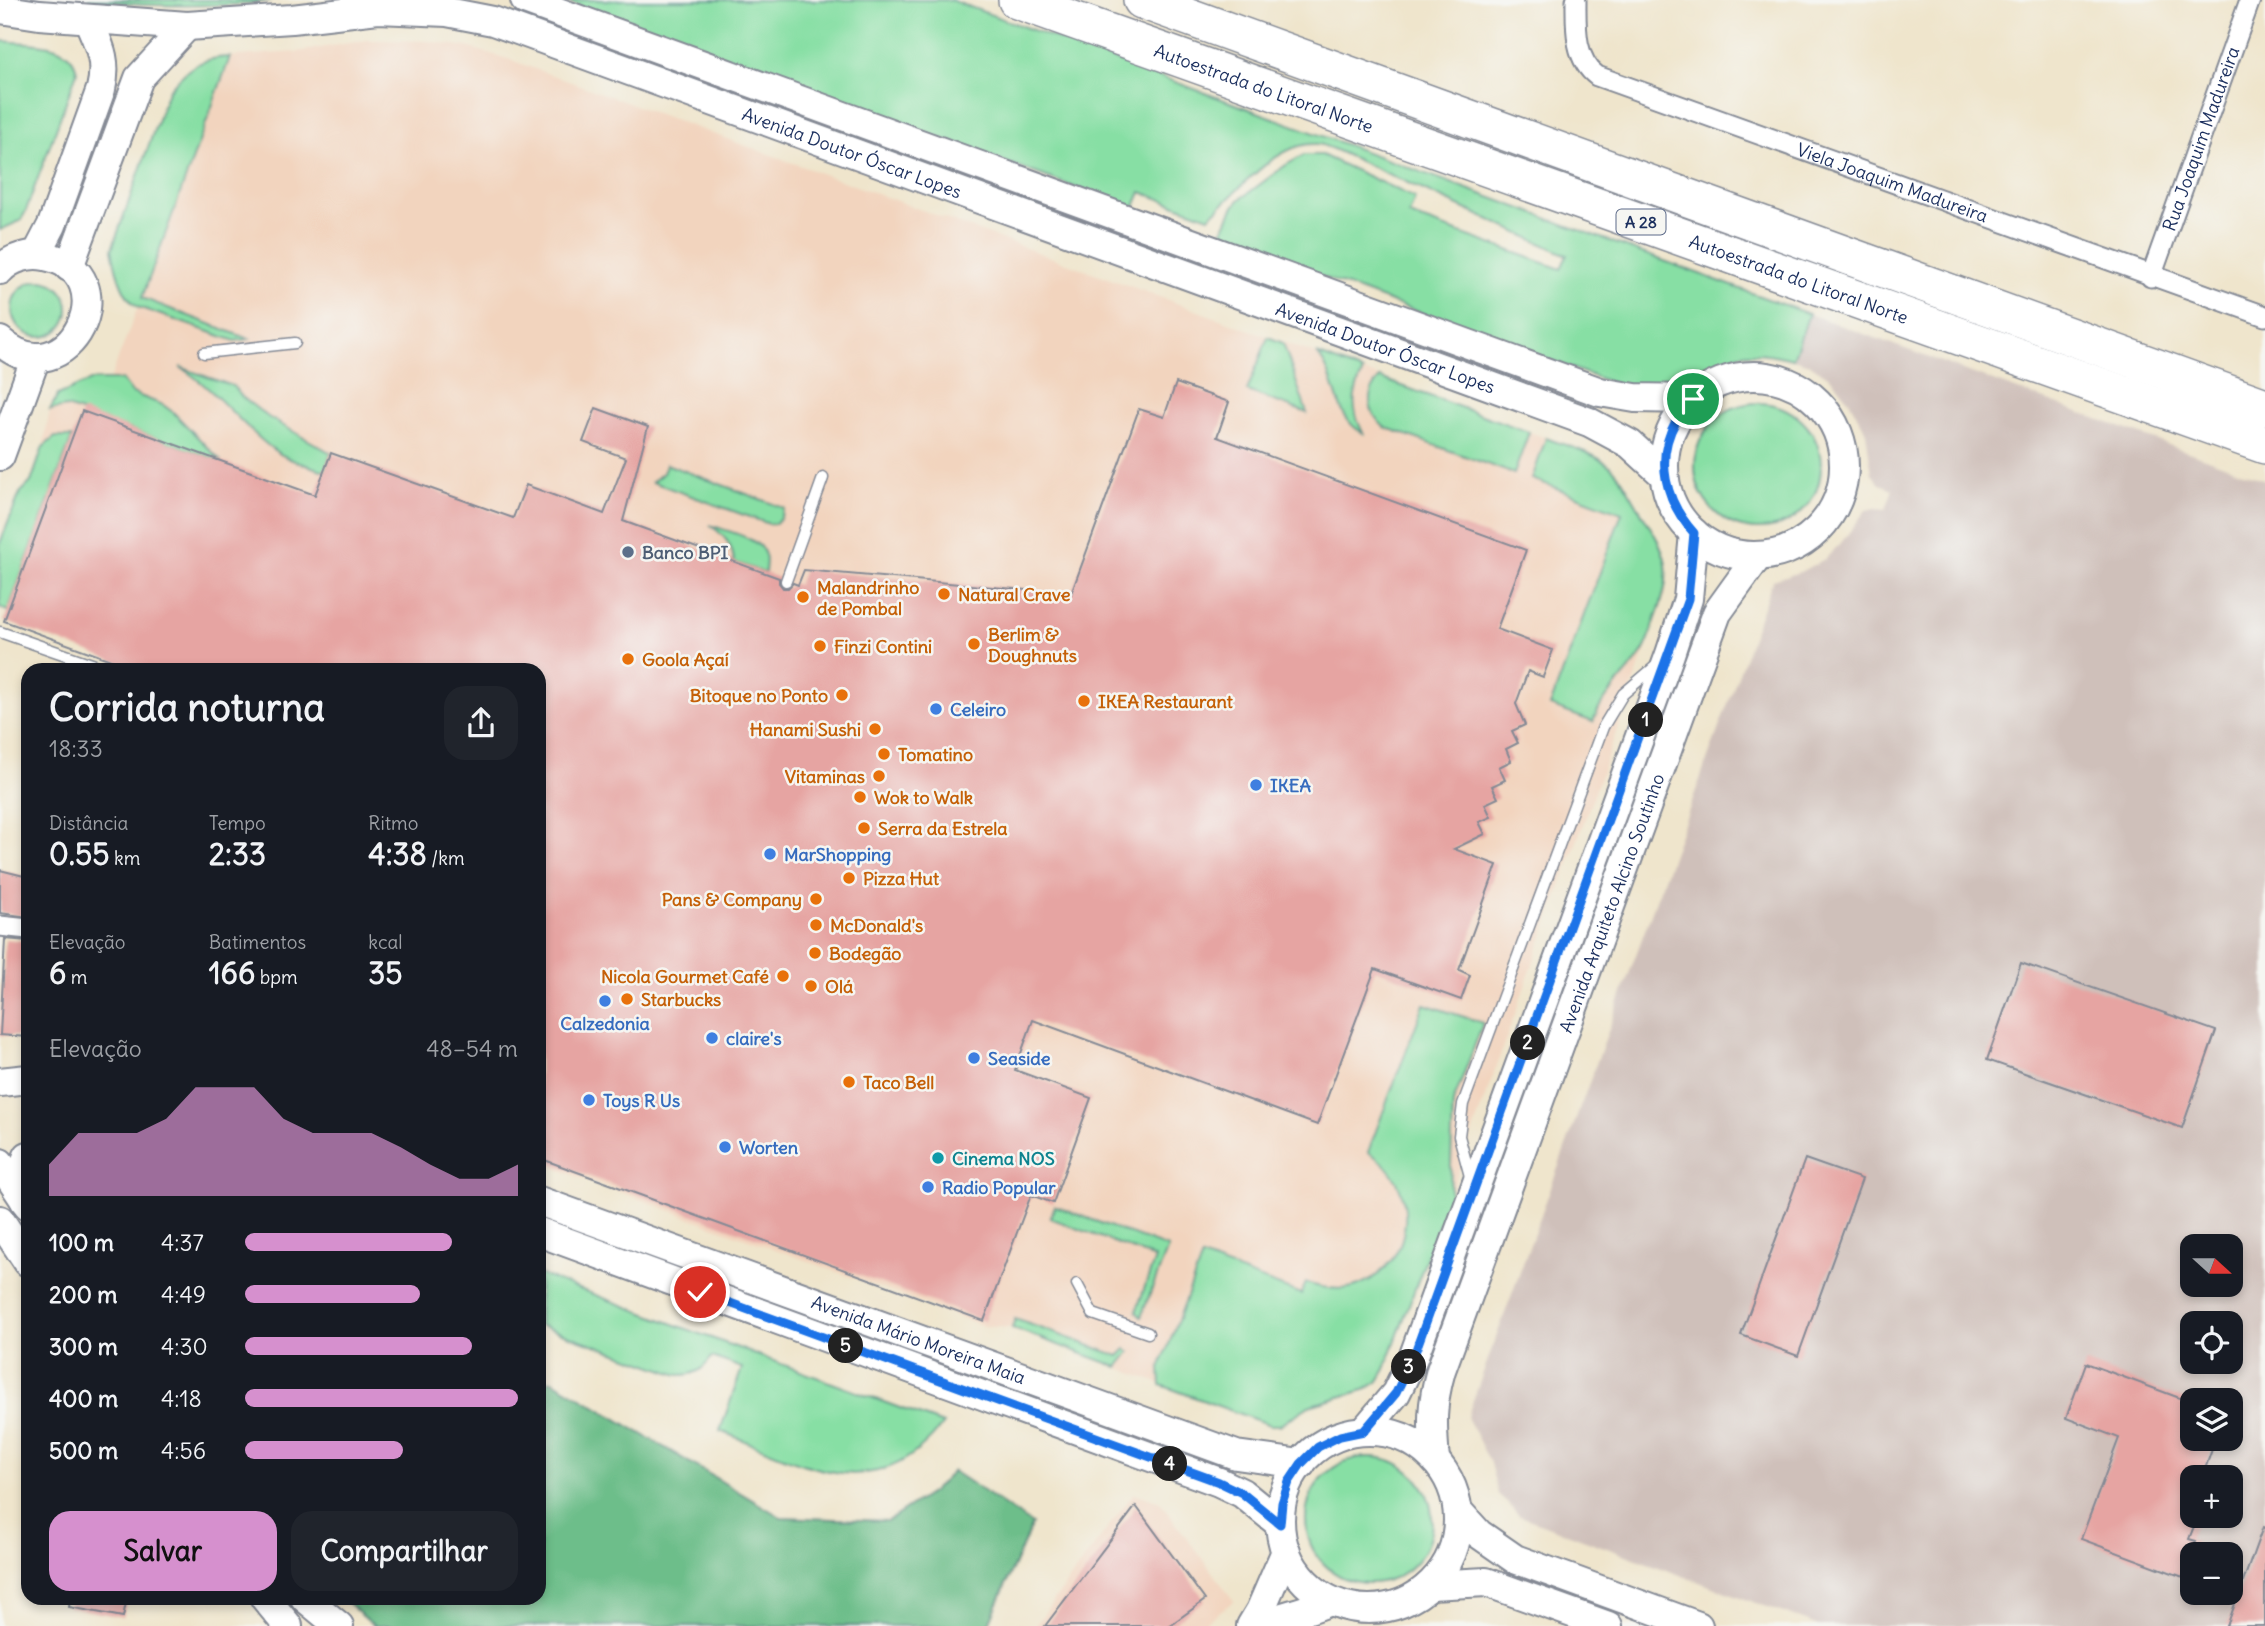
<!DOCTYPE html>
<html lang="pt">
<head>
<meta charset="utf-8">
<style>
  body { margin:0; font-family:Delius,sans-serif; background:#20242c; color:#f1f3f6; height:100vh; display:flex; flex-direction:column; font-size:26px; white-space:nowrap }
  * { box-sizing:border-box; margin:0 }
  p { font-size:23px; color:#9ea1a6 }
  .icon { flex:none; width:38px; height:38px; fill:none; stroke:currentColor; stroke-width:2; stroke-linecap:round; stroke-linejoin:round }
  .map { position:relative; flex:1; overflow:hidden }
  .details { position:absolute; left:21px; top:663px; width:525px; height:942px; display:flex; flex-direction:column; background:#171b24; border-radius:21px; box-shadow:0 4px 10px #0003 }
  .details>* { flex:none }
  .needle { width:46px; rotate:111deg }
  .controls { position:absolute; left:2180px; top:1234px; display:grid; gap:14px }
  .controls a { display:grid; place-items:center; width:63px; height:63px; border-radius:14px; background:#171b24; box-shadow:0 4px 10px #0003; font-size:35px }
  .pin { position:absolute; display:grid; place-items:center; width:60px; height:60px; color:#fff; margin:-30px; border:4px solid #fff; border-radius:50%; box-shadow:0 2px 7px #0007 }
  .km { position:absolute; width:35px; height:35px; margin:-18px; border-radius:50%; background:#222; color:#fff; font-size:19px; line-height:35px; text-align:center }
  .round { display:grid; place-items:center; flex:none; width:74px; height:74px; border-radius:21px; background:#20242c }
  .summary { display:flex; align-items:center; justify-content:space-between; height:119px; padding:0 28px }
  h1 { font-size:38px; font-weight:700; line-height:52px }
  .figures { display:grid; grid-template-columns:repeat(3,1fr); gap:10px; height:119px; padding:7px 28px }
  .figures div { display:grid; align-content:center }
  .figures b { font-size:30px; font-weight:700 }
  .figures small { font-size:19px; font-weight:400 }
  .figures p { font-size:19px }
  .chart { height:196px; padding:14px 28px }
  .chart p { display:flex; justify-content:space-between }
  .chart svg { width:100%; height:126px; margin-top:7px; fill:#d690ce; opacity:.7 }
  .action { display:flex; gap:14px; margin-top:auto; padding:14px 28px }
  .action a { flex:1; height:80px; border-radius:21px; background:#d690ce; color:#111; font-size:28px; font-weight:700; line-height:80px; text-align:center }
  .action a+a { background:#20242c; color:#f1f3f6 }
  ul { padding:0 28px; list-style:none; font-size:23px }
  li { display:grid; grid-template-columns:112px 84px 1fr; align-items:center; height:52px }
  li i { height:18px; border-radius:9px; background:#d690ce }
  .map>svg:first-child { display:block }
</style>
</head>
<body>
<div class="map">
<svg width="2265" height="1626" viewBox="0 0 2265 1626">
  <rect width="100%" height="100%" fill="#f6f6f2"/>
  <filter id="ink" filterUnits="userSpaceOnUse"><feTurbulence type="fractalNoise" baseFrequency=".0143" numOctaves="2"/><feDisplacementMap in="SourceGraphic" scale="14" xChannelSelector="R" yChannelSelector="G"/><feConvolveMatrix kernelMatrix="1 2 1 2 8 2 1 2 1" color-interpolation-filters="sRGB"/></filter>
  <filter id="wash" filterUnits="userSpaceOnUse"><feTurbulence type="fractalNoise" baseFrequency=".00686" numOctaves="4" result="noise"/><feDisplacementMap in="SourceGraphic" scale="28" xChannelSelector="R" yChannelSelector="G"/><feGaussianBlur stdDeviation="1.57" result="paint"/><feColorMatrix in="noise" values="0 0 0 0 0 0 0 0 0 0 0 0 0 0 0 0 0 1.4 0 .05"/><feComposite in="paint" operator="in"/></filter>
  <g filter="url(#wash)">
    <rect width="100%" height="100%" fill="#efe5cc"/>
    <g fill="#f2d4be">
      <polygon points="367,40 427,41 467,47 508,59 1546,438 1597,458 1610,466 1619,476 1659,541 1667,567 1666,593 1450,1195 1385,1369 1378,1381 1367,1389 1309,1406 1280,1425 1270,1425 1012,1328 984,1326 539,1162 539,670 138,670 4,621 8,611 0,608 0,543 20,493 31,482 43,447 50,410 58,395 92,380 110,380 138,307 131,302 114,264 112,249 168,91 180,77 209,58 297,52"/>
      <polygon points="1134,1493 1160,1502 1234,1601 1200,1626 1035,1626"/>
    </g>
    <path fill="#cfc0ba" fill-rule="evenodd" d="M1809,314L2265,480V1626H1819L1520,1516L1498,1494L1490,1463L1467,1417L1773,580L1800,572L1825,559L1841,543L1866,510L1875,508L1886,509L1893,489L1880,484L1872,474L1866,432L1850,402L1831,378L1810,364L1793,359ZM2193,1246H2231V1284H2193ZM2193,1323H2231V1362H2193ZM2193,1400H2231V1438H2193ZM2193,1477H2231V1516H2193ZM2193,1554H2231V1592H2193Z"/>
    <g fill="#87dfa4" stroke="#518781" stroke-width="2">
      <path d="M88,0H271C254,5 235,4 217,5C174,6 130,6 88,0Z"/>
      <path d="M563,0H951L1809,314L1793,359C1746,347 1731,354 1688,375C1677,380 1666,388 1653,389C1641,390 1627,385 1615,384L1219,239L1233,208L1239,200L1286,165L1304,155H1322L1415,198L1409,215L1561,269L1567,255L1333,149C1329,148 1322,144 1317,144C1277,141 1237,193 1209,217L1141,192L1134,209Z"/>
      <path d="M0,41C26,44 72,39 77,72L25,213L20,221L0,230Z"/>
      <path d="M230,57L142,298L249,339L235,341L138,307C122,297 115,267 112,249L168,91C187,68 199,58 230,57Z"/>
      <circle cx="40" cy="309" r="28"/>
      <polygon points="1268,337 1283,343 1307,413 1247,391"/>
      <path d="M1317,354L1363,372C1352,396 1351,408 1363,433C1333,418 1339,379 1317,354Z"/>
      <path d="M180,367L233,386L242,397L268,417L331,453L325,471C306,465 286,460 270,447C238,422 215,389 180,367Z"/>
      <path d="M1380,378L1529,432L1514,474L1384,427C1368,412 1364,395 1380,378Z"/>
      <polygon points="92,380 122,380 132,393 163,405 174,413 221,461 67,407 50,410 58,395"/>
      <circle cx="1758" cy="466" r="63"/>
      <polygon points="55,437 72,437 8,611 0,608 0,543 20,493 31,482 43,447"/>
      <path d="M1546,438C1566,446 1593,452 1610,466C1622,476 1629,492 1637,505C1665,552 1677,564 1656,618C1652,629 1649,643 1642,653C1627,677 1603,694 1593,722L1550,706L1622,513L1532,479Z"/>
      <polygon points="666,464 784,508 780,519 775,524 769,524 652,482 663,473"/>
      <path d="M710,525C726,531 760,537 765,555C767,561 765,567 765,573L734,562C733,545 724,535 710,525Z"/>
      <path d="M1424,1004L1483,1023L1453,1103L1450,1195L1385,1369L1378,1381L1367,1389L1309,1406L1280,1425H1270L1161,1385L1160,1368L1202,1257L1301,1294L1306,1283C1322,1288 1342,1292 1359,1285C1417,1263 1421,1182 1368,1152Z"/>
      <polygon points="1055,1206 1168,1248 1141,1317 1136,1312 1155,1258 1050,1218"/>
      <path d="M539,1274L943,1424C874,1512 804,1463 720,1431L742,1368L712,1357C702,1371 695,1375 678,1375L539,1325Z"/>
      <polygon points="1015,1319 1119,1356 1126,1349 1130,1352 1118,1367 1012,1328"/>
      <circle cx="1369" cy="1520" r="63"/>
    </g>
    <polygon fill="#6dbe8a" stroke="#447674" stroke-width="2" points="539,1380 553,1381 781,1517 888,1521 932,1492 953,1471 1032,1524 988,1626 374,1626 342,1598 539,1598"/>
    <g id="blocks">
      <g fill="#e6a4a2">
        <polygon points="1176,383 1229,402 1217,437 1526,550 1497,629 1553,650 1543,677 1528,671 1516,704 1525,725 1512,731 1518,743 1506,749 1511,761 1499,767 1505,780 1492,786 1498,798 1485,804 1491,817 1479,822 1485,834 1454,849 1497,865 1459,970 1470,975 1461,1000 1375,969 1317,1125 1033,1020 1015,1070 1091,1098 1053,1203 1031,1195 984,1321 539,1158 539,670 138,670 4,621 82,411 315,495 331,453 513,518 526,485 604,514 626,458 583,442 596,408 648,427 623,521 779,578 779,583 783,588 788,588 793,583 798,585 804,570 1071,594 1139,409 1164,417"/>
        <polygon points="0,870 28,877 28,917 0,913"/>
        <polygon points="5,939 28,941 28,1037 0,1035"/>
        <polygon points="2021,963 2216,1031 2182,1128 1987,1060"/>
        <polygon points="1805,1159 1862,1179 1798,1356 1741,1335"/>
        <polygon points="2086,1363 2193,1403 2193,1438 2216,1438 2204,1472 2193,1469 2193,1516 2198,1516 2189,1539 2196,1541 2183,1577 2081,1539 2119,1438 2066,1418"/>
        <polygon points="1136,1506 1205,1600 1169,1626 1045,1626"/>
        <polygon points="2263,1527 2265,1528 2265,1626 2227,1626"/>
        <polygon points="70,1598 127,1598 123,1617 69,1607"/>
      </g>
    </g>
  </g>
  <g filter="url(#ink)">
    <use href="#blocks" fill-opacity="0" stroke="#858a95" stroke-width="2"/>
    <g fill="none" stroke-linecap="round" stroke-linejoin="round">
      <defs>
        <g id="lane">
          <polyline points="204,353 295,343"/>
          <polyline points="786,581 823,478"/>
          <polyline points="0,632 109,670"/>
          <polyline points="1471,1180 1459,1136 1463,1104 1603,727 1623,694 1657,665"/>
          <polyline points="1077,1284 1093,1314 1148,1333"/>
        </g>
        <g id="street">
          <path id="s1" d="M1576,0C1576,26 1574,59 1597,76L2265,316"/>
          <path id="s2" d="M2151,277L2250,0"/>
          <polyline points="0,926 28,929"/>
        </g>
        <g id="secondary">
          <polyline points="525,0 1600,392 1635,398 1693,399"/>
          <path id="s3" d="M0,9L39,15L187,26L292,19L378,9L447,12L493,21L1589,422L1630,444L1664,475"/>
          <path d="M37,254L52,225L101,89C108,60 99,45 88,19"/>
          <polyline points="69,267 139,78 187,26"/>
          <path d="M0,270C11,258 29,253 45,256C130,272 69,402 0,341"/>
          <circle cx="1754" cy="466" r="90"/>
          <polyline points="0,456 36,357"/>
          <polyline points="0,1082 28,1079"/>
          <polyline points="0,1163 28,1205"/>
          <polyline points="25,1201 26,1161 28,1156"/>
          <path id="s4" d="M539,1201L1236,1455L1301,1464"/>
          <polyline points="0,1220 28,1262"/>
          <polyline points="539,1232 1219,1482 1242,1493 1280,1524"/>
          <polyline points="1364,1431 1396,1393 1413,1358 1670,654 1688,599 1694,533"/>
          <circle cx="1369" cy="1520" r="89"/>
          <path id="s5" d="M1435,1460C1432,1425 1431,1405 1441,1370L1717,613L1758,556"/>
          <polyline points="1458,1511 1479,1534 1515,1559 1698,1626"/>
          <polyline points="1431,1585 1486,1582 1608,1626"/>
          <polyline points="265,1598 288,1626"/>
          <polyline points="305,1598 339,1626"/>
          <polyline points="1251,1626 1260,1611 1286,1551"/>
          <path d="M1256,1626C1281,1616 1306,1612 1330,1601"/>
        </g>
        <g id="highway">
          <path id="s6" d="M1017,0L2265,445"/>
          <polyline points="1142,0 2265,407"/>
        </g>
      </defs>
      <use href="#lane" stroke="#858a95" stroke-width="13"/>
      <use href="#street" stroke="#858a95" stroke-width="23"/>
      <use href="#secondary" stroke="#858a95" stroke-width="32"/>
      <use href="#highway" stroke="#858a95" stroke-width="40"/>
      <use href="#lane" stroke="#fff" stroke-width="10"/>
      <use href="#street" stroke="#fff" stroke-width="19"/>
      <use href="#secondary" stroke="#fff" stroke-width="28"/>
      <use href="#highway" stroke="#fff" stroke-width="37"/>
    </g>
  </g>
  <g fill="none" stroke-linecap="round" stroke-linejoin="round" filter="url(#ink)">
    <defs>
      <path id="route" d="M700,1292L1219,1482L1242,1493L1280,1524L1282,1503L1289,1482L1301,1464L1318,1447L1340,1436L1364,1431L1396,1393L1413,1358L1688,599L1694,533C1666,502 1654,460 1676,421C1680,413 1687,406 1693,399"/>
    </defs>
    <use href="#route" stroke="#fff" stroke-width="14"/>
    <use href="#route" stroke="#1a73e8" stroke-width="9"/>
  </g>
  <circle fill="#5c6f8a" stroke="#f6f6f2" stroke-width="2.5" cx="628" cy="552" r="7"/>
  <g fill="#e8710a" stroke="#f6f6f2" stroke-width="2.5">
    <circle cx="944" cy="594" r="7"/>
    <circle cx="803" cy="597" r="7"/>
    <circle cx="974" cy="644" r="7"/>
    <circle cx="820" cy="646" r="7"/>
    <circle cx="628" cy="659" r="7"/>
    <circle cx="842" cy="695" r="7"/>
    <circle cx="1084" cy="701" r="7"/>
    <circle cx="875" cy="729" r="7"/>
    <circle cx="884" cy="754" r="7"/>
    <circle cx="879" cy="776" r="7"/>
    <circle cx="860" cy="797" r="7"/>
    <circle cx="864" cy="828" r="7"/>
    <circle cx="849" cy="878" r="7"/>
    <circle cx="816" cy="899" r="7"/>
    <circle cx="816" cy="925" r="7"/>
    <circle cx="815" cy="953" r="7"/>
    <circle cx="783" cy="976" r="7"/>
    <circle cx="811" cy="986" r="7"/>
    <circle cx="627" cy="999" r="7"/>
    <circle cx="849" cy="1082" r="7"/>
  </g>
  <g fill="#3f7fe0" stroke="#f6f6f2" stroke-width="2.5">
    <circle cx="936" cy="709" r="7"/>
    <circle cx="1256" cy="785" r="7"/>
    <circle cx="770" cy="854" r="7"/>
    <circle cx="605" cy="1001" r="7"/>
    <circle cx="712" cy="1038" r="7"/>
    <circle cx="974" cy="1058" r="7"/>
    <circle cx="589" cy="1100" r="7"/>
    <circle cx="725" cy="1147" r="7"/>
    <circle cx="928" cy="1187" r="7"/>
  </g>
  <circle fill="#0f9aa8" stroke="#f6f6f2" stroke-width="2.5" cx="938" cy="1158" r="7"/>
  <g text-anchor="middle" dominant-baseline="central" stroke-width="5" stroke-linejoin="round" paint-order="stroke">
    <rect fill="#f6f6f2" stroke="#5d6b8a" stroke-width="2" x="1616.5" y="209.5" width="49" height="25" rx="5"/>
    <g font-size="16" font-weight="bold" fill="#1b2f5e">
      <text x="1641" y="222">A 28</text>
    </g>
    <g font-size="18" fill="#1b2f5e" stroke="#f6f6f2">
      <text stroke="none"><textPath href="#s6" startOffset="262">Autoestrada do Litoral Norte</textPath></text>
      <text stroke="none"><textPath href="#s2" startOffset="147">Rua Joaquim Madureira</textPath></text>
      <text stroke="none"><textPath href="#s3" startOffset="878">Avenida Doutor Óscar Lopes</textPath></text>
      <text stroke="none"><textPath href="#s1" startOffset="396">Viela Joaquim Madureira</textPath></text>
      <text stroke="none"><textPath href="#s6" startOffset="830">Autoestrada do Litoral Norte</textPath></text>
      <text stroke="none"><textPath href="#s3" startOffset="1446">Avenida Doutor Óscar Lopes</textPath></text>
      <text stroke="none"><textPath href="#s5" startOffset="588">Avenida Arquiteto Alcino Soutinho</textPath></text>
      <text stroke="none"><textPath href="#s4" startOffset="404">Avenida Mário Moreira Maia</textPath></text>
    </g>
    <g font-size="18" font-weight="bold" fill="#4e5e75" stroke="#f6f6f2" text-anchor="start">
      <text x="642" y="552">Banco BPI</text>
    </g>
    <g font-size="18" font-weight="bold" fill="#c56008" stroke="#f6f6f2" text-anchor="start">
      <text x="817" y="587">Malandrinho<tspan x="817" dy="21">de Pombal</tspan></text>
      <text x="958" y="594">Natural Crave</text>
      <text x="988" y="634">Berlim &amp;<tspan x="988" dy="21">Doughnuts</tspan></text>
      <text x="834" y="646">Finzi Contini</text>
      <text x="642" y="659">Goola Açaí</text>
      <text x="828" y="695" text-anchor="end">Bitoque no Ponto</text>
      <text x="1098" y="701">IKEA Restaurant</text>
      <text x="861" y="729" text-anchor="end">Hanami Sushi</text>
      <text x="898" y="754">Tomatino</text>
      <text x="865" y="776" text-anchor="end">Vitaminas</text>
      <text x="874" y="797">Wok to Walk</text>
      <text x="878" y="828">Serra da Estrela</text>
      <text x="863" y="878">Pizza Hut</text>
      <text x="802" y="899" text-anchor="end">Pans &amp; Company</text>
      <text x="830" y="925">McDonald's</text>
      <text x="829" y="953">Bodegão</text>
      <text x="769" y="976" text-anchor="end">Nicola Gourmet Café</text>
      <text x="825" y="986">Olá</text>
      <text x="641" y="999">Starbucks</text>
      <text x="863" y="1082">Taco Bell</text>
    </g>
    <g font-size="18" font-weight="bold" fill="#366cbe" stroke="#f6f6f2" text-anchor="start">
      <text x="950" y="709">Celeiro</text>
      <text x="1270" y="785">IKEA</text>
      <text x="784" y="854">MarShopping</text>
      <text x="605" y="1023" text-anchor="middle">Calzedonia</text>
      <text x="726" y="1038">claire's</text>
      <text x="988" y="1058">Seaside</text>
      <text x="603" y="1100">Toys R Us</text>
      <text x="739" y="1147">Worten</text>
      <text x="942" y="1187">Radio Popular</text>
    </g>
    <g font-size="18" font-weight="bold" fill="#0d838f" stroke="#f6f6f2" text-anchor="start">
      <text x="952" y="1158">Cinema NOS</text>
    </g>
  </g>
</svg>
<div class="controls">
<a><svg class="needle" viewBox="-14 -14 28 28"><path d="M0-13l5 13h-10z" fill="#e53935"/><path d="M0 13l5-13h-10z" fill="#9ea1a6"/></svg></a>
<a><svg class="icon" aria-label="locate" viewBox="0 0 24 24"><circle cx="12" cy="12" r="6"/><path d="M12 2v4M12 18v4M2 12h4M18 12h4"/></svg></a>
<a><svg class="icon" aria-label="layers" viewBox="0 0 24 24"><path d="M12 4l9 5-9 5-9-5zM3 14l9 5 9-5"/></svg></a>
<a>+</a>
<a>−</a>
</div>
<div class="pin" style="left:1693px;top:399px;background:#1e9e55"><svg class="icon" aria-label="arrive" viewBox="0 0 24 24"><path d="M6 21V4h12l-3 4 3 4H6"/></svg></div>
<div class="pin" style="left:700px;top:1292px;background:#d93025"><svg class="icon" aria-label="check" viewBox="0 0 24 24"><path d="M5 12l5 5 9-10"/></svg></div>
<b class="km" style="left:1646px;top:720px">1</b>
<b class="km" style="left:1528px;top:1043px">2</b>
<b class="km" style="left:1409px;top:1367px">3</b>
<b class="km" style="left:1170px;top:1464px">4</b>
<b class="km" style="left:846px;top:1346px">5</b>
<section class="details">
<div class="summary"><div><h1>Corrida noturna</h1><p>18:33</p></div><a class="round"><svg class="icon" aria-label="share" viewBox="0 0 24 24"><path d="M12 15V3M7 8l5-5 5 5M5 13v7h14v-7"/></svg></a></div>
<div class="figures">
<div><p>Distância</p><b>0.55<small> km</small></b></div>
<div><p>Tempo</p><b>2:33</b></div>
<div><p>Ritmo</p><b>4:38<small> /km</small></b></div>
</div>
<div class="figures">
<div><p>Elevação</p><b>6<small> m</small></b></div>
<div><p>Batimentos</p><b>166<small> bpm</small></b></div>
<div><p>kcal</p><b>35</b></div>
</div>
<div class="chart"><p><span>Elevação</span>48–54 m</p>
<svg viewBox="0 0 160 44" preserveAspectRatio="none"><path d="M0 44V33L10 22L20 22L30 22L40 17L50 6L60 6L70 6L80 17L90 22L100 22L110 22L120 27L130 33L140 38L150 38L160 33V44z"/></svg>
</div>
<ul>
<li><b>100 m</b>4:37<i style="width:76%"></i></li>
<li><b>200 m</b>4:49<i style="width:64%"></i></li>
<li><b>300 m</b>4:30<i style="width:83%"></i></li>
<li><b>400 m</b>4:18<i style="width:100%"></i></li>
<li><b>500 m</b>4:56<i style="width:58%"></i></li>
</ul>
<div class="action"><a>Salvar</a><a>Compartilhar</a></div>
</section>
</div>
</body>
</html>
